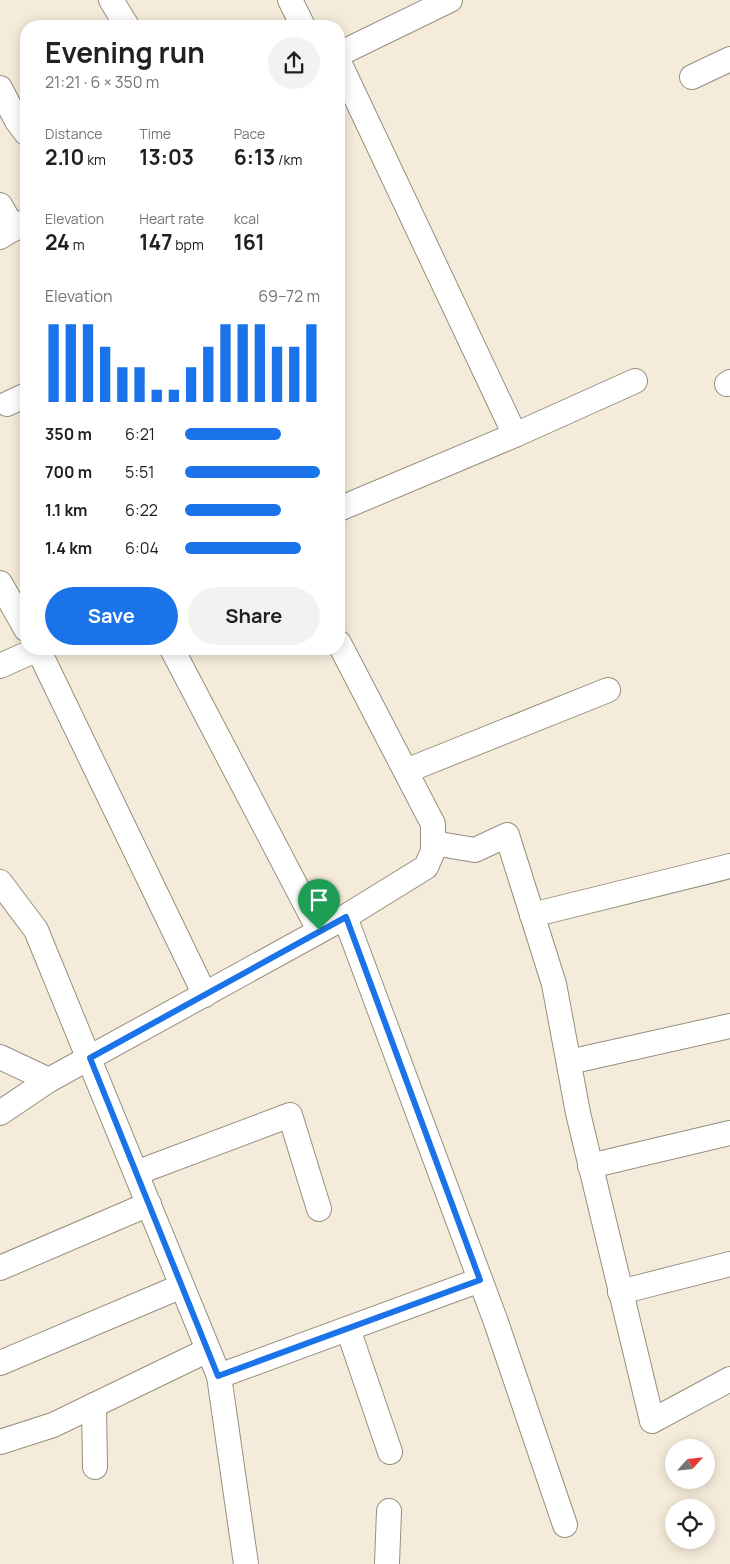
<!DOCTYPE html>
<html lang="en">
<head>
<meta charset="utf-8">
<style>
  body { margin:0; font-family:Manrope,sans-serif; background:#f2f2f2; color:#202124; height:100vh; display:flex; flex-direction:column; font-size:19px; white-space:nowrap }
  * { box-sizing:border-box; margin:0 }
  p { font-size:16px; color:#757577 }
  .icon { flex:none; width:28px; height:28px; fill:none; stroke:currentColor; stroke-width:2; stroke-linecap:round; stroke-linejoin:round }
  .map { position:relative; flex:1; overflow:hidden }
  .panel { position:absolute; left:20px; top:20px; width:325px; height:635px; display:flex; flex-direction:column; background:#fff; border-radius:20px; box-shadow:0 2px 12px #0003 }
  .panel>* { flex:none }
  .needle { width:32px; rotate:63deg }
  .buttons { position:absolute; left:665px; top:1439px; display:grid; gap:10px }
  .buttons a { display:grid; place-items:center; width:50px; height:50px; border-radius:50%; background:#fff; box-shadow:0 2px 12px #0003; font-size:25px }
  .pin { position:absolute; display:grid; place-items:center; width:42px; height:42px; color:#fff; margin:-51px -21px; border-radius:50% 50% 50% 0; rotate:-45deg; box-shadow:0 0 5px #0007 }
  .pin .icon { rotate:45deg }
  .round { display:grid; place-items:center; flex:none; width:52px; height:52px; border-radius:26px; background:#f2f2f2 }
  .overview { display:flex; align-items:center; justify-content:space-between; height:85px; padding:0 25px }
  h1 { font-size:28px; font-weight:700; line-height:38px }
  .figures { display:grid; grid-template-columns:repeat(3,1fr); gap:8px; height:85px; padding:5px 25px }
  .figures div { display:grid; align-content:center }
  .figures b { font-size:21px; font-weight:700 }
  .figures small { font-size:14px; font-weight:400 }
  .figures p { font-size:14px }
  .chart { height:140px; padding:10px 25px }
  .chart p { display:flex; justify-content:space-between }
  .chart svg { width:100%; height:90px; margin-top:5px; stroke:#1a73e8; stroke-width:6 }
  .action { display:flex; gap:10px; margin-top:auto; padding:10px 25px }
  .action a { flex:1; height:58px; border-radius:30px; background:#1a73e8; color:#fff; font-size:20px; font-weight:700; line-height:58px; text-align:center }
  .action a+a { background:#f2f2f2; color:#202124 }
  ul { padding:0 25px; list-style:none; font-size:16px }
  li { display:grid; grid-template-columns:80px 60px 1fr; align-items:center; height:38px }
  li i { height:12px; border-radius:6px; background:#1a73e8 }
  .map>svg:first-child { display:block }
</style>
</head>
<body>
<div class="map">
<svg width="730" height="1564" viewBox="0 0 730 1564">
  <rect width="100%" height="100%" fill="#f5ebda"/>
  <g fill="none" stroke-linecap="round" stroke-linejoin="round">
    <defs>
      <g id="street">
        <polyline points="111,0 127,26"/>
        <polyline points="290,0 303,26"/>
        <polyline points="339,54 450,0"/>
        <polyline points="339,62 515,435"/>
        <polyline points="692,77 730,59"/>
        <polyline points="0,88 17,121 26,133"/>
        <polyline points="0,205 14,229"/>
        <polyline points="0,237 26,221"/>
        <polyline points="727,384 730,382"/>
        <polyline points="7,404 26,395"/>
        <polyline points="339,509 515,435 635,381"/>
        <polyline points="0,583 26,629"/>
        <polyline points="38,649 205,995"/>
        <polyline points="172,649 319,930"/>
        <polyline points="0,666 38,649"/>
        <polyline points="406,771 608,690"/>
        <polyline points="433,843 475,850 507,835 554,984 578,1113 652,1421 730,1379"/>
        <polyline points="0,882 36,930 219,1376 246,1564"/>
        <polyline points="532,915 730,866"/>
        <polyline points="345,917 496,1322 565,1525"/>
        <polyline points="0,1057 49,1080 345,917 426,867 433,851 433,824 339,643"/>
        <polyline points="569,1062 730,1026"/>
        <polyline points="0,1113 49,1080"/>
        <polyline points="590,1166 730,1133"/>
        <polyline points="136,1173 290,1115 319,1209"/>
        <polyline points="0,1268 149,1204"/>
        <polyline points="620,1292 730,1264"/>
        <polyline points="348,1329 390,1452"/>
        <polyline points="0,1363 182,1286"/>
        <polyline points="219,1376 480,1280"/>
        <polyline points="94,1405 95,1467"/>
        <polyline points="0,1442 53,1425 208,1350"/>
        <polyline points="387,1564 389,1511"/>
      </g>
    </defs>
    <use href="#street" stroke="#978f7e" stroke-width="26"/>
    <use href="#street" stroke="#fff" stroke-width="24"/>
  </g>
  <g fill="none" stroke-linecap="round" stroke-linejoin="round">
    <defs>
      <polygon id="route" points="346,917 480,1280 218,1376 90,1058"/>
    </defs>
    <use href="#route" stroke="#fff" stroke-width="10"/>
    <use href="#route" stroke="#1a73e8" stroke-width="6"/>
  </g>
</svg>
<div class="buttons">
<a><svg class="needle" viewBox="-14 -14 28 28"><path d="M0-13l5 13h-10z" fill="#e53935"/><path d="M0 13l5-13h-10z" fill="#757577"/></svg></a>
<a><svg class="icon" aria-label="locate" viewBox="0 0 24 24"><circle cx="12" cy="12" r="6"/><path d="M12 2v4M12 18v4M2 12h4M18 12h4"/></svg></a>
</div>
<div class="pin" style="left:319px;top:930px;background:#1e9e55"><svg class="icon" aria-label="arrive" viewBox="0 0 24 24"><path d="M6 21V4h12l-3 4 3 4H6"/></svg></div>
<section class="panel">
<div class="overview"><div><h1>Evening run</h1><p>21:21 · 6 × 350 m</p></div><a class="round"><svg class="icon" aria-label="share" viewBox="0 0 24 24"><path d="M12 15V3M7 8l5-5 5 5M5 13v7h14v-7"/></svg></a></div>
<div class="figures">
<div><p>Distance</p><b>2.10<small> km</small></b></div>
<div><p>Time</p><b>13:03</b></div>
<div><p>Pace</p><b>6:13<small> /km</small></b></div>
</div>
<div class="figures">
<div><p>Elevation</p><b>24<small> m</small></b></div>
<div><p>Heart rate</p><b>147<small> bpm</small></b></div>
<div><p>kcal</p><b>161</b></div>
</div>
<div class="chart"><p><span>Elevation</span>69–72 m</p>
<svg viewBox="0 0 160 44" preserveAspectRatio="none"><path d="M5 44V6M15 44V6M25 44V6M35 44V17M45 44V27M55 44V27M65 44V38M75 44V38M85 44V27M95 44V17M105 44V6M115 44V6M125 44V6M135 44V17M145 44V17M155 44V6"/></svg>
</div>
<ul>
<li><b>350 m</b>6:21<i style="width:71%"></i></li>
<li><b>700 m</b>5:51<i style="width:100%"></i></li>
<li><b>1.1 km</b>6:22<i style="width:71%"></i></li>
<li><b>1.4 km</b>6:04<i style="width:86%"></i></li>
</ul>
<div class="action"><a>Save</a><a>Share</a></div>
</section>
</div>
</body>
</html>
